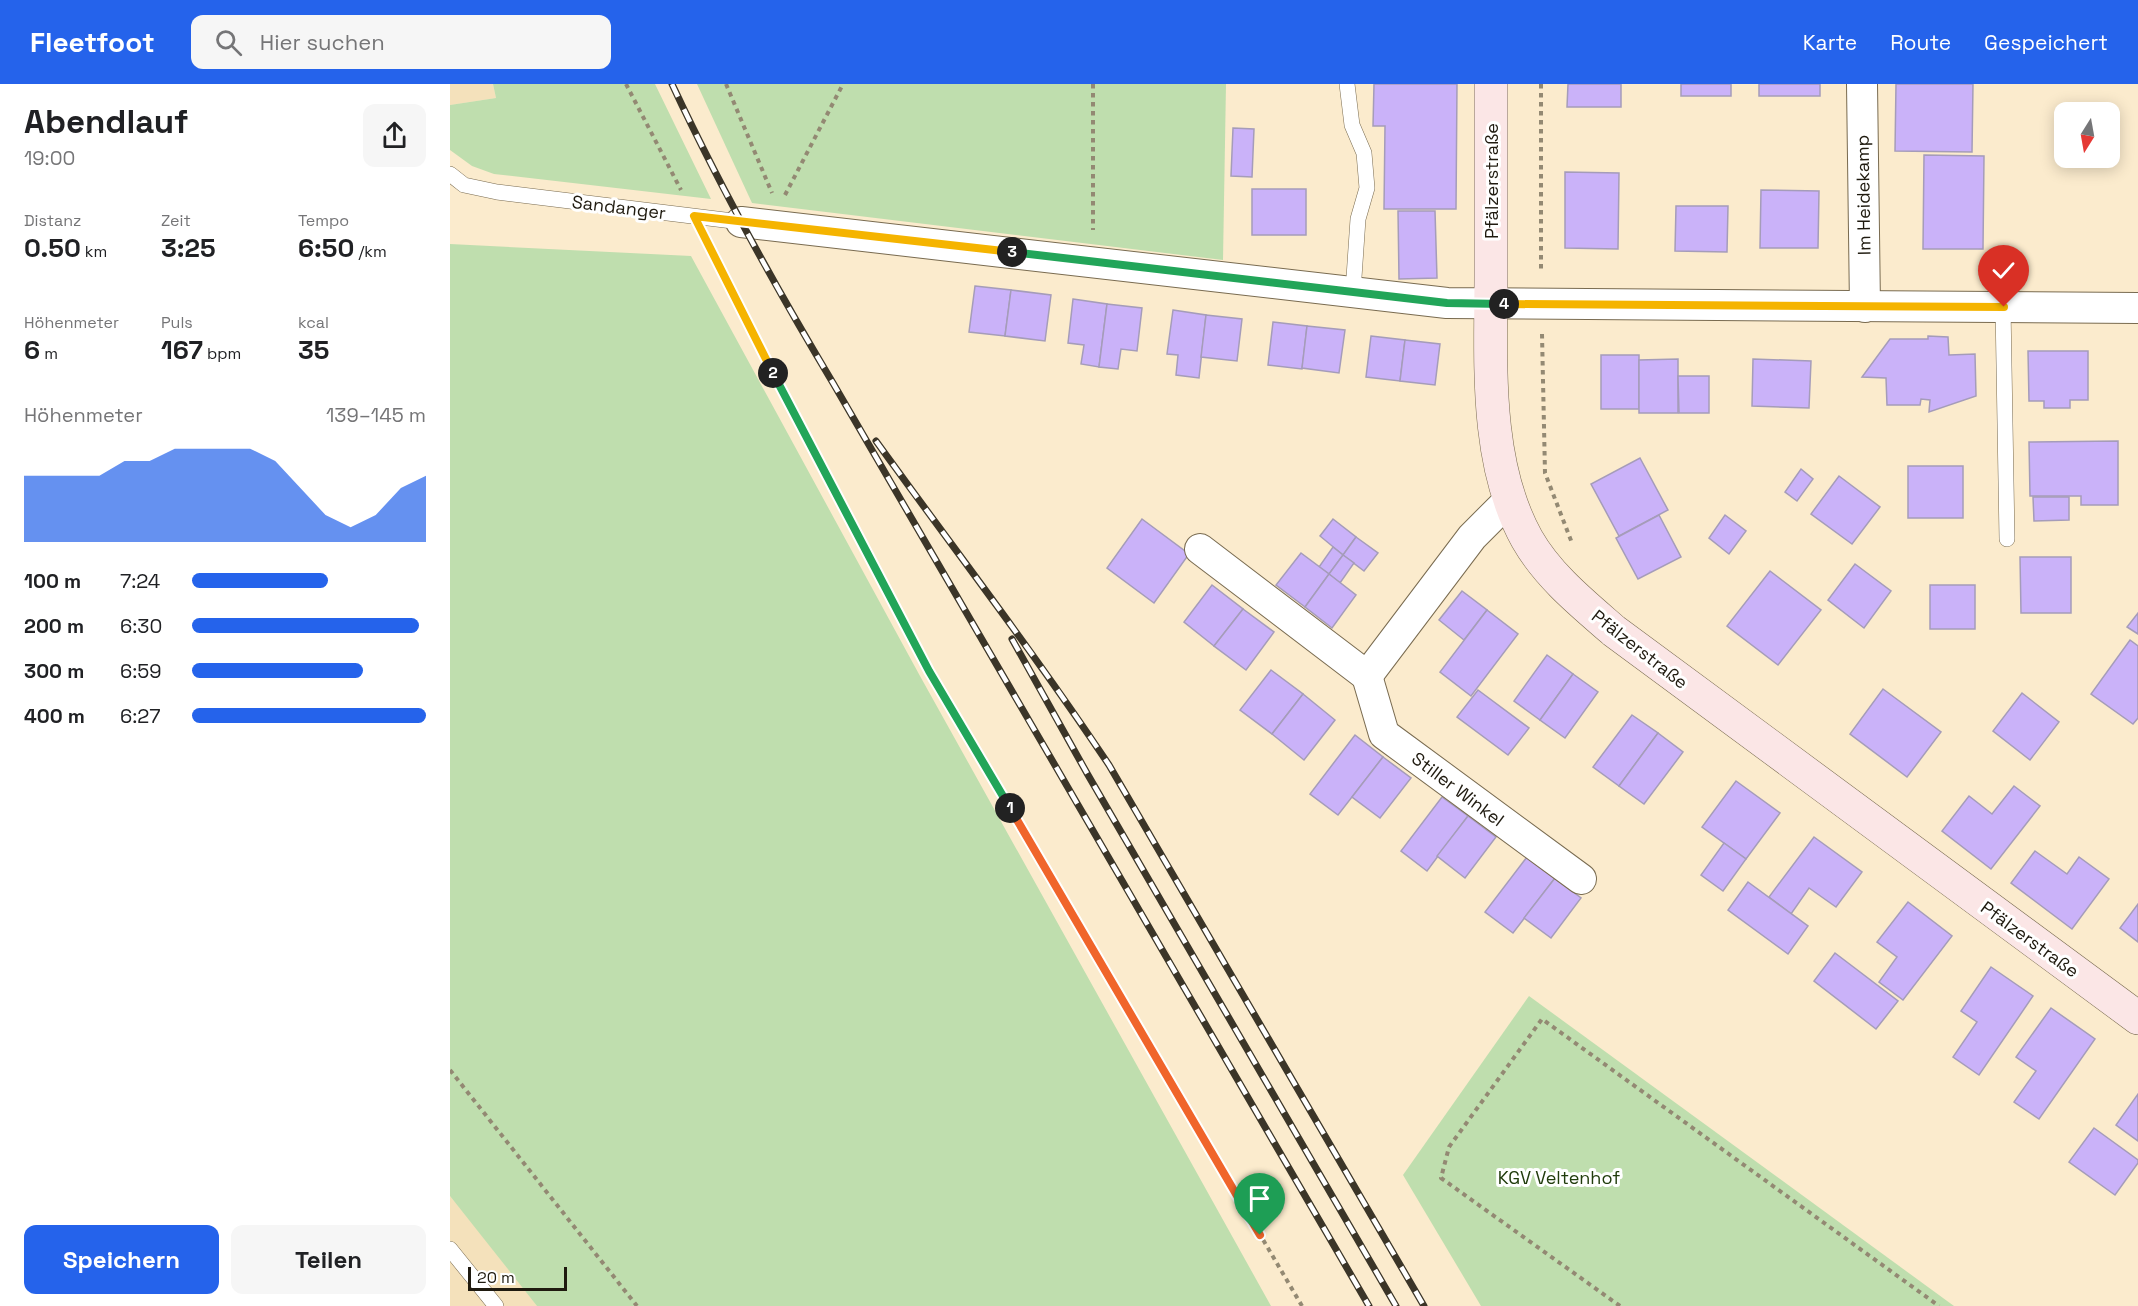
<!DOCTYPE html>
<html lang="de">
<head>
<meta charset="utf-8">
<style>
  body { margin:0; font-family:"Space Grotesk",sans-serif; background:#f6f6f6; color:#202124; height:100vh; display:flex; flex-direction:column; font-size:22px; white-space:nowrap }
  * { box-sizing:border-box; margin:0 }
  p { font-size:20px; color:#757577 }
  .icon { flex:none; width:33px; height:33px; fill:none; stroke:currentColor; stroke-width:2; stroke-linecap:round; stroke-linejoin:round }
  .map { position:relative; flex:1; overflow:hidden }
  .panel { display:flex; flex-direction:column; background:#fff; width:450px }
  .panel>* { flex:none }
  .needle { width:39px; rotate:191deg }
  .buttons { position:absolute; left:1604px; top:18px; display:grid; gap:12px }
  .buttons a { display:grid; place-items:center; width:66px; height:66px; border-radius:12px; background:#fff; box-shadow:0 3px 15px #0003; font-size:30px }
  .scale { position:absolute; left:18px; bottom:15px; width:99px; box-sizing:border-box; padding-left:6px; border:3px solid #1f1a0f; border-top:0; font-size:16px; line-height:21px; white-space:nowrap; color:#1f1a0f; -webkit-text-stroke:4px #fff; paint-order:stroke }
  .pin { position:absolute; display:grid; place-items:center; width:51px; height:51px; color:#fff; margin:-62px -26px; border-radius:50% 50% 50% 0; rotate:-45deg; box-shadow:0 0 6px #0007 }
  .pin .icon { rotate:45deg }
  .km { position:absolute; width:30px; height:30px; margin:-15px; border-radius:50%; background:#222; color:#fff; font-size:16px; line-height:30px; text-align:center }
  .round { display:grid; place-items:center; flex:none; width:63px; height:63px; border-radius:12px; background:#f6f6f6 }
  .overview { display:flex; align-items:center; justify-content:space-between; height:102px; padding:0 24px }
  h1 { font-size:33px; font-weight:800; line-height:45px }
  .stats { display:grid; grid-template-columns:repeat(3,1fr); gap:9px; height:102px; padding:6px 24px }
  .stats div { display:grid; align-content:center }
  .stats b { font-size:26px; font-weight:800 }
  .stats small { font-size:16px; font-weight:400 }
  .stats p { font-size:16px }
  .chart { height:168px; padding:12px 24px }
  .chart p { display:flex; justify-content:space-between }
  .chart svg { width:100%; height:108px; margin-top:6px; fill:#2563eb; opacity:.7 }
  .cta { display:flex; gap:12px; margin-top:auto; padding:12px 24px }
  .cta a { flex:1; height:69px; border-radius:12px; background:#2563eb; color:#fff; font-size:24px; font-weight:800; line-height:69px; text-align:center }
  .cta a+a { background:#f6f6f6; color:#202124 }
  ul { padding:0 24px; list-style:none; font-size:20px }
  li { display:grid; grid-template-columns:96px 72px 1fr; align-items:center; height:45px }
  li i { height:15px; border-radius:8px; background:#2563eb }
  header { display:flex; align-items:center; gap:36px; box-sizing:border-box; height:84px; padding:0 30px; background:#2563eb; color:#fff }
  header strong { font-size:28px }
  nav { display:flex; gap:33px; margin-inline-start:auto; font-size:21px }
  .search { width:420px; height:54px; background:#f6f6f6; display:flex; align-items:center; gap:15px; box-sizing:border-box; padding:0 21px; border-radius:12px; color:#757577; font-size:22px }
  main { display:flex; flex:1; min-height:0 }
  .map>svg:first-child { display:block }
</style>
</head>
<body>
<header>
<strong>Fleetfoot</strong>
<div class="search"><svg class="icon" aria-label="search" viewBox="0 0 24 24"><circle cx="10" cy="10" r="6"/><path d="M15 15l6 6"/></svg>Hier suchen</div>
<nav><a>Karte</a><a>Route</a><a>Gespeichert</a></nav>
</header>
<main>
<section class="panel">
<div class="overview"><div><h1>Abendlauf</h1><p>19:00</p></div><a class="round"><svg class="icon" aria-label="share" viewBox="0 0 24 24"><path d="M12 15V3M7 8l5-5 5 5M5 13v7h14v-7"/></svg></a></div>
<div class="stats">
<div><p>Distanz</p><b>0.50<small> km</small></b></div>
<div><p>Zeit</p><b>3:25</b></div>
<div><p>Tempo</p><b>6:50<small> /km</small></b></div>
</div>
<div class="stats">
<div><p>Höhenmeter</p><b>6<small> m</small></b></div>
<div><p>Puls</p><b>167<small> bpm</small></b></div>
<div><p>kcal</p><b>35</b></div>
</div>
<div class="chart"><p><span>Höhenmeter</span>139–145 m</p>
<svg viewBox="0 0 160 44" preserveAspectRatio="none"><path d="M0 44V17L10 17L20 17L30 17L40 11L50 11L60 6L70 6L80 6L90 6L100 11L110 22L120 33L130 38L140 33L150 22L160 17V44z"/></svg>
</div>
<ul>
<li><b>100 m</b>7:24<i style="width:58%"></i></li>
<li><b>200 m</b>6:30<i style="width:97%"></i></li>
<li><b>300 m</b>6:59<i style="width:73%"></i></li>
<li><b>400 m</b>6:27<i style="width:100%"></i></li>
</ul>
<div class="cta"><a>Speichern</a><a>Teilen</a></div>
</section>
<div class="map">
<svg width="1688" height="1222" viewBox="0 0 1688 1222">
  <rect width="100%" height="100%" fill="#fbebcd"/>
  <g fill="#f4e1bb">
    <polygon points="0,0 43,0 46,14 0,21"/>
    <polygon points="0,1112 26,1144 87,1222 0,1222"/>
  </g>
  <g fill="#bfdeae">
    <polygon points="43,0 205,0 261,115 44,90 22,82 0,66 0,21 46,14"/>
    <polygon points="247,0 776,0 773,176 302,119"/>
    <polygon points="0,160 241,172 470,592 821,1222 87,1222 0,1112"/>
    <polygon points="1079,912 1504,1222 1031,1222 953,1091"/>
  </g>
  <g fill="#cab2f9" stroke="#a59cb9" stroke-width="1.5">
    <polygon points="924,0 1007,0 1006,125 934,125 935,42 923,42"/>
    <polygon points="1118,0 1171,0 1171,23 1117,23"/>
    <rect x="1231" y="0" width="50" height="12"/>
    <rect x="1309" y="0" width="61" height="12"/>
    <polygon points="1446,0 1523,0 1522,68 1445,67"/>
    <polygon points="783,44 804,45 802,93 781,92"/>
    <polygon points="1474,71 1534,72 1533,165 1473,165"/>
    <polygon points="1115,88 1169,89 1168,165 1115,164"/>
    <rect x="802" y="105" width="54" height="46"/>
    <polygon points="1311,106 1369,107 1368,164 1310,164"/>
    <polygon points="1226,122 1278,122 1277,168 1225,167"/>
    <polygon points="948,127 985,127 987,194 949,195"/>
    <polygon points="525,202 561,206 555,252 519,248"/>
    <polygon points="561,206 601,211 595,257 555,252"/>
    <polygon points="623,215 657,220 649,283 631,280 634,261 618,259"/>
    <polygon points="657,220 692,224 687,267 671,265 668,285 649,283"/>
    <polygon points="723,226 756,231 749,294 726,291 728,271 717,270"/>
    <polygon points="756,231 792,235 787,277 751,273"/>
    <polygon points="823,238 857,242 852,285 818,281"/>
    <polygon points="857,242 895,246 889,289 852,284"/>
    <polygon points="921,252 955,256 950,297 916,293"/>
    <polygon points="1478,252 1498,253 1499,271 1525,270 1526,312 1479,328 1480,316 1471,315 1470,321 1437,321 1436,294 1412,293 1440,255 1478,255"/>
    <polygon points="955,256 990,260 985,301 950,297"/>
    <polygon points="1578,267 1638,267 1638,316 1620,316 1620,324 1594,324 1594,317 1579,317"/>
    <rect x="1151" y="271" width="38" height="54"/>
    <polygon points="1228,275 1228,329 1189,329 1189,276"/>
    <polygon points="1303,275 1361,277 1359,324 1302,322"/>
    <polygon points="1228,292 1259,292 1259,329 1229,329"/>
    <polygon points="1668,357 1668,421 1631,421 1631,412 1580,412 1579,358"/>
    <polygon points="1190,374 1218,426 1169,452 1141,400"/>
    <rect x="1458" y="382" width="55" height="52"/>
    <polygon points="1351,385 1363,395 1347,417 1335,408"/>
    <polygon points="1389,392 1430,423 1402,460 1361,430"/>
    <polygon points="1583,413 1619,413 1619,436 1584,437"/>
    <polygon points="1209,431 1231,473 1188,495 1166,454"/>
    <polygon points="1275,431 1296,447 1279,470 1259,454"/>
    <polygon points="692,435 739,470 704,519 657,484"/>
    <polygon points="883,435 906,453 893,471 870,452"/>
    <polygon points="906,453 928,469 914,487 893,471"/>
    <polygon points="883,463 893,471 879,490 869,483"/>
    <polygon points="851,469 879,490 855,523 826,501"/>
    <polygon points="893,471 904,479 890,499 879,490"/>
    <polygon points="1570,473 1621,473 1621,529 1571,529"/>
    <polygon points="1405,480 1441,507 1414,544 1378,516"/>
    <polygon points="1320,487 1371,526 1328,581 1277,542"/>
    <polygon points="879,490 906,511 882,544 855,523"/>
    <polygon points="762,501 793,525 764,562 734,538"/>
    <rect x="1480" y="501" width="45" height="44"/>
    <polygon points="1012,507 1037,526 1014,556 989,536"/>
    <polygon points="793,525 824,548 796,586 764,562"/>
    <polygon points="1037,526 1068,550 1021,612 990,588"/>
    <polygon points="1688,529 1688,550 1677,543"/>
    <polygon points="1680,556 1688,562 1688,634 1683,640 1641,610"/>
    <polygon points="1097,571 1123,590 1090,636 1064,617"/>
    <polygon points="821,586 853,610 822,650 790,626"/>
    <polygon points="1123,590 1148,608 1115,654 1090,636"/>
    <polygon points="1433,605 1491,648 1457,693 1400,650"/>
    <polygon points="1028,606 1079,644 1058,671 1007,633"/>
    <polygon points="1572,609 1609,638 1580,676 1543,647"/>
    <polygon points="853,610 885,636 854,676 822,650"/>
    <polygon points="1182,631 1208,649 1169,702 1143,683"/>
    <polygon points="1208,649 1233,668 1194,720 1169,702"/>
    <polygon points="905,651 933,673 888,731 860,710"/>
    <polygon points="933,673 961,694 930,734 902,713"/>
    <polygon points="1286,697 1330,729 1296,775 1252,743"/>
    <polygon points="1564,702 1590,722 1541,785 1492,747 1519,712 1542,730"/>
    <polygon points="992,713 1018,732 977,787 951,767"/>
    <polygon points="1018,732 1046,753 1015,794 987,772"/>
    <polygon points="1364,753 1412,788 1386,823 1359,804 1341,830 1319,813"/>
    <polygon points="1274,759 1296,775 1273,807 1251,791"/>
    <polygon points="1585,767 1617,790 1629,773 1659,795 1622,845 1561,799"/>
    <polygon points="1077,773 1105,794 1063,849 1035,828"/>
    <polygon points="1105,794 1131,814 1101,854 1074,834"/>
    <polygon points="1298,798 1358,842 1338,870 1278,826"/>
    <polygon points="1458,818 1502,852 1453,916 1429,898 1447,873 1427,858"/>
    <polygon points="1688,820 1688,858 1670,844"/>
    <polygon points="1385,869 1448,917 1426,945 1364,897"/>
    <polygon points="1541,883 1583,912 1529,991 1503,973 1527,938 1511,927"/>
    <polygon points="1601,924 1645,955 1589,1035 1564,1018 1586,987 1566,973"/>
    <polygon points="1688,1010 1688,1057 1666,1041"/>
    <polygon points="1644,1044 1688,1076 1688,1079 1665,1111 1619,1078"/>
  </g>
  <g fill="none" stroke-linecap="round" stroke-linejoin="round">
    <defs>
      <g id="lane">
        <polyline points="897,0 902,41 914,69 917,104 908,135 903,208"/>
        <polyline points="0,90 14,101 47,108 291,138"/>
        <polyline points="1553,223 1557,455"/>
        <polyline points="0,1165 46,1222"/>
      </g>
      <g id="street">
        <polyline points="1412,0 1415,223"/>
        <polyline points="291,138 997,219 1688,224"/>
        <polyline points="750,465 917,592 1022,453 1059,416"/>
        <polyline points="917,592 934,650 1131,795"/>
      </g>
      <path id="secondary" d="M1041,0C1041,64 1041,128 1041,192C1041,277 1034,378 1077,455C1098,492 1133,520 1164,547L1688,934"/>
    </defs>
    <use href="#lane" stroke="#796b50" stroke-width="16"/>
    <use href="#street" stroke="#796b50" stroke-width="32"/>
    <use href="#secondary" stroke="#796b50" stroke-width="34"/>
    <g stroke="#938973" stroke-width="4" stroke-dasharray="4.5 4.5" stroke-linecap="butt">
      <polyline points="176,0 231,106"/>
      <polyline points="276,0 322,109"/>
      <polyline points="643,0 643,146"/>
      <polyline points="1091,0 1091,188"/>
      <polyline points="335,111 393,0"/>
      <polyline points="257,158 479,587 852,1222"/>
      <polyline points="1092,250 1095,389 1122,459"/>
      <polyline points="0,986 187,1222"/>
      <polyline points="1170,1222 991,1094 999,1063 1092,935 1489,1222"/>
    </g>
    <use href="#lane" stroke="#fff" stroke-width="15"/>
    <use href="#street" stroke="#fff" stroke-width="30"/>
    <use href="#secondary" stroke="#fbe6e6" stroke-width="33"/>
    <defs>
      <g id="rail">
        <path d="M222,0C270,103 325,202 383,299L919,1222"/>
        <path d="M426,357C504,465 585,570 659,681L974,1222"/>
        <polyline points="562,555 638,691 946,1222"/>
      </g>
    </defs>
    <use href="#rail" stroke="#3b3528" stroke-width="7"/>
    <use href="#rail" stroke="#fff" stroke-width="4.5" stroke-dasharray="14" stroke-linecap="butt"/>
  </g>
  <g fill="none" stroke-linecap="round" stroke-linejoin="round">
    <defs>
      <polyline id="split-1" points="560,724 810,1151"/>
      <polyline id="split-2" points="323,289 479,587 560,724"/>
      <polyline id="split-3" points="323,289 244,132 562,168"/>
      <polyline id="split-4" points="562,168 997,219 1054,220"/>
      <polyline id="split-5" points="1054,220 1554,223"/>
    </defs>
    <use href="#split-1" stroke="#fff" stroke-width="12"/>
    <use href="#split-2" stroke="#fff" stroke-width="12"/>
    <use href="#split-3" stroke="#fff" stroke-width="12"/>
    <use href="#split-4" stroke="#fff" stroke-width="12"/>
    <use href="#split-5" stroke="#fff" stroke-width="12"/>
    <use href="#split-1" stroke="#f0652b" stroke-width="8"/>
    <use href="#split-2" stroke="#22a559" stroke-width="8"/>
    <use href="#split-3" stroke="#f5b400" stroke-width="8"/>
    <use href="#split-4" stroke="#22a559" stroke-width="8"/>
    <use href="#split-5" stroke="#f5b400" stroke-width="8"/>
  </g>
  <g text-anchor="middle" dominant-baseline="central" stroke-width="6" stroke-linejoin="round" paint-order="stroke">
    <g font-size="18" fill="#1f1a0f" stroke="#fff">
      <text transform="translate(1041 97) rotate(-90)">Pfälzerstraße</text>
      <text transform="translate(1413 111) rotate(-91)">Im Heidekamp</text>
      <text transform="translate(169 123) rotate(7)">Sandanger</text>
      <text transform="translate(1190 565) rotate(38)">Pfälzerstraße</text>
      <text transform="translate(1008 705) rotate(37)">Stiller Winkel</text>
      <text transform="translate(1580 855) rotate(36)">Pfälzerstraße</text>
    </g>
    <g font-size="18" fill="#213c0c" stroke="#fff">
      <text x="1109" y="1093">KGV Veltenhof</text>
    </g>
  </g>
</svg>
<div class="buttons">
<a><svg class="needle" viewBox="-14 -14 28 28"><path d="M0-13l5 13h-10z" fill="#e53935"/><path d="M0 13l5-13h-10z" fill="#757577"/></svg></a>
</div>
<div class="scale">20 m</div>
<div class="pin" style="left:810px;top:1151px;background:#1e9e55"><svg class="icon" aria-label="arrive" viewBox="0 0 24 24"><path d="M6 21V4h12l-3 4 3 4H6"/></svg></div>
<div class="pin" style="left:1554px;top:223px;background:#d93025"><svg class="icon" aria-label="check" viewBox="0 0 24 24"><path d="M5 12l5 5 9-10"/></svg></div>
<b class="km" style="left:560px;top:724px">1</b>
<b class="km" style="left:323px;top:289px">2</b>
<b class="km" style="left:562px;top:168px">3</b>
<b class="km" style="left:1054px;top:220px">4</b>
</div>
</main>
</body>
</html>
